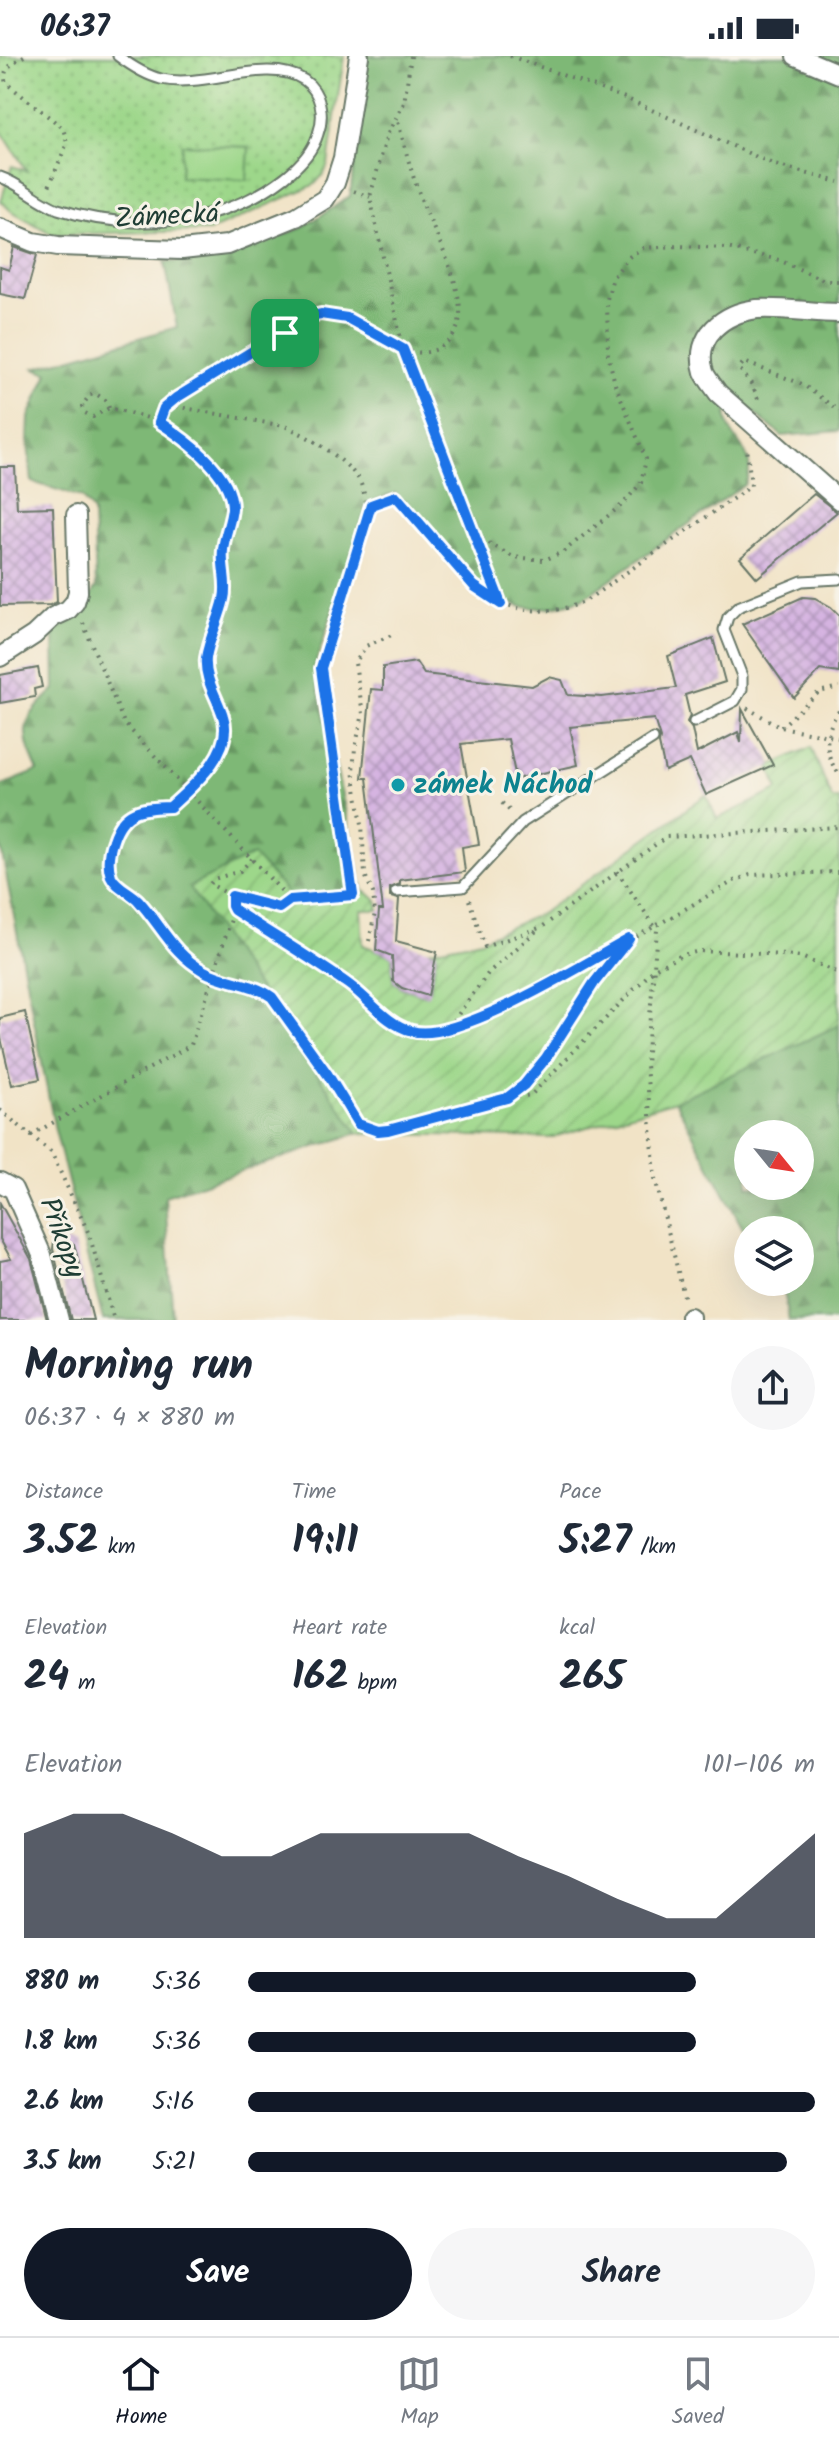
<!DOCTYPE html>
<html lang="en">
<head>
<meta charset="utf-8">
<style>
  body { margin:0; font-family:Kalam,sans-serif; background:#f6f6f7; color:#1f2937; height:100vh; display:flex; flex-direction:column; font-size:30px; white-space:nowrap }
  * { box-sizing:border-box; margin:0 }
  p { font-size:26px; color:#747a83 }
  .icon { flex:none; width:44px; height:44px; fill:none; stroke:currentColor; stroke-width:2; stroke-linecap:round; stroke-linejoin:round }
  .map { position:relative; height:1264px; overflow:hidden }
  .panel { display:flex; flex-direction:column; background:#fff; flex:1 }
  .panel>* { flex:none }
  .needle { width:52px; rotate:120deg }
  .controls { position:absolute; left:734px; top:1064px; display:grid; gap:16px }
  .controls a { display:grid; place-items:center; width:80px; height:80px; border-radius:50%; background:#fff; box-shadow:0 8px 32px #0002; font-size:40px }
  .pin { position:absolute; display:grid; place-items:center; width:68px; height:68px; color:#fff; margin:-34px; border-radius:16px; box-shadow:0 4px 12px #0006 }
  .round { display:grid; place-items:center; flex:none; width:84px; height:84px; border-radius:42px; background:#f6f6f7 }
  .overview { display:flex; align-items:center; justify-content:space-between; height:136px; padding:0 24px }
  h1 { font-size:44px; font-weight:600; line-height:60px }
  .figures { display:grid; grid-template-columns:repeat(3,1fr); gap:12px; height:136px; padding:8px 24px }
  .figures div { display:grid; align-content:center }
  .figures b { font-size:40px; font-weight:600 }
  .figures small { font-size:22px; font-weight:400 }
  .figures p { font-size:22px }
  .chart { height:224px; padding:16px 24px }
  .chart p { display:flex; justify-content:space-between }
  .chart svg { width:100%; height:144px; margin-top:8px; fill:#111827; opacity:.7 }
  .button { display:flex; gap:16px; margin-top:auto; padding:16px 24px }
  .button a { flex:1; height:92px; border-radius:48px; background:#111827; color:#fff; font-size:32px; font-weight:600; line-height:92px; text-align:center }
  .button a+a { background:#f6f6f7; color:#1f2937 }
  ul { padding:0 24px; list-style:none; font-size:26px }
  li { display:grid; grid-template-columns:128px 96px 1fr; align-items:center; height:60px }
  li i { height:20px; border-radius:10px; background:#111827 }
  .status { display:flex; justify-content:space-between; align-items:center; height:56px; padding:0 40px; background:#fff; direction:ltr }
  .status svg { height:22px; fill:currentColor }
  .dock { display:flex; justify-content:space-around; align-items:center; height:112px; border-top:2px solid #e0e1e3; background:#fff; font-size:22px; color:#747a83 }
  .dock a { display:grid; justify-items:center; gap:4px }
  .dock .selected { color:#111827 }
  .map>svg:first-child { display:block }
</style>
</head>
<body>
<div class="status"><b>06:37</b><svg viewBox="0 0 49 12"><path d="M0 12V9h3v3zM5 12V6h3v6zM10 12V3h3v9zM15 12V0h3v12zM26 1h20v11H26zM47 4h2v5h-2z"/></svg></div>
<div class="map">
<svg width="839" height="1264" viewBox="0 0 839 1264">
  <defs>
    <pattern id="grass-dots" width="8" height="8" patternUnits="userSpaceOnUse" patternTransform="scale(2)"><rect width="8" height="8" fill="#9dd78a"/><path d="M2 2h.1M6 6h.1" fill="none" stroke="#87b978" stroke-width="1.8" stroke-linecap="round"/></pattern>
    <pattern id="forest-firs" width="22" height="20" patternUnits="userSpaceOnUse" patternTransform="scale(2)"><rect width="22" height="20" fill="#7eb876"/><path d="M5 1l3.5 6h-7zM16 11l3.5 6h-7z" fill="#679762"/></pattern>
    <pattern id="garden-furrows" width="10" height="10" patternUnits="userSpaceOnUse" patternTransform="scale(2)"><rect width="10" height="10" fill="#9dd78a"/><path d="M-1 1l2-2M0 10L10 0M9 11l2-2" fill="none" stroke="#87b978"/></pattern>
    <pattern id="building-cross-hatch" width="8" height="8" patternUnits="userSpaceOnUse" patternTransform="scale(2)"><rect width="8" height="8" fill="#d5b3e1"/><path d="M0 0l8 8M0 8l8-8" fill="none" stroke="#ac93b7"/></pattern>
  </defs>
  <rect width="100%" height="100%" fill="#f7f3e8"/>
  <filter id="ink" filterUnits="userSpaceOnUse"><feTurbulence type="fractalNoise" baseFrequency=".0125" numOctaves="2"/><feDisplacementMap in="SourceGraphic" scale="16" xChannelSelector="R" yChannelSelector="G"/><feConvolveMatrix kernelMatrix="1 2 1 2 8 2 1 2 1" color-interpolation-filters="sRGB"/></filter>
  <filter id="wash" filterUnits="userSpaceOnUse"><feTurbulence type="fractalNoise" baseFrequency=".006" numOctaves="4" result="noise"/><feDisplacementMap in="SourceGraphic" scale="32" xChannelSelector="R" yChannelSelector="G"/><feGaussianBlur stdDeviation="1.8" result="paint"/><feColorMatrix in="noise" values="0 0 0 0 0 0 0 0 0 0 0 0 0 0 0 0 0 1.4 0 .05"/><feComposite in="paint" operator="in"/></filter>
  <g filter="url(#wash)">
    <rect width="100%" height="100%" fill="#f1e3c6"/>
    <polygon fill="url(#grass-dots)" stroke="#5e8a5f" stroke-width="2" points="0,0 344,0 328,108 324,118 314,129 210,175 52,178 10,154 1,145 12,110 27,115 0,73"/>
    <g fill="url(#forest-firs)" stroke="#4e7a55" stroke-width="2" fill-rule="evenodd">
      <path d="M368,0H839V375L782,380L734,340C732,346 728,353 727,358C724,383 763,396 744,429L584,542C536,561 502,553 465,518L395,437L368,447L314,613L363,834L291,841L189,831L358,1077L165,1140L173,1264H103L55,1074L45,1023L0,787V730L38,715C18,672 22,664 55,633L54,576L79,560L96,531L93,456L81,441L32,426L28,388L29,361L48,317L35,312L177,271L165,206L212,205L302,172L350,140Z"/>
      <path d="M839,969V1264H789L785,1240L774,1226H800V1174H748V1182L675,1045ZM748,1078H800V1130H748Z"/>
    </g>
    <polygon fill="url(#garden-furrows)" stroke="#5e8a5f" stroke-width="2" points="811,691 832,743 839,743 839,969 675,1045 550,1082 358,1077 189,831 253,799 291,841 363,834 377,844 379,854 361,854 363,889 392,900 393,925 402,932 424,939 429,935 437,897 430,894 481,884 544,856 706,739 717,763 778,734 770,710"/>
    <polygon fill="#9dd78a" stroke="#5e8a5f" stroke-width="2" points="182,88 249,91 247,124 180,121"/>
    <g id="blocks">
      <g fill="url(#building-cross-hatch)">
        <polygon points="14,191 37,199 25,243 0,238 0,211 9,214"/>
        <polygon points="0,411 15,411 17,452 53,451 57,546 50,549 0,550"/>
        <polygon points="814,438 837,456 757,522 740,502"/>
        <polygon points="803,541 815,542 831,551 839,559 839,617 820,614 794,642 742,568"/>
        <polygon points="713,582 725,626 685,639 690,660 687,666 692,673 697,697 738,676 741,687 742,653 773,709 706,739 690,704 665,715 659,688 660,682 654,663 570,671 578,709 516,723 508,683 461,688 479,788 462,791 465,816 400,824 400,828 390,832 390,841 399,843 396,885 437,896 428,940 402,932 393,925 392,900 376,894 379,854 383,854 367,722 362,722 371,633 383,634 383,611 416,606 424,618 532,630 549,621 562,624 568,639 602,641 676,632 668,600"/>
        <polygon points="38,612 42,631 34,633 35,641 0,647 0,619"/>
        <polygon points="25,956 40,1023 12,1029 0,978 0,962"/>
        <polygon points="0,1147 31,1203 47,1264 0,1264 0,1205 11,1203 0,1183"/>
        <polygon points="54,1185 74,1188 93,1264 71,1264 53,1193"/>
      </g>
    </g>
  </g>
  <g filter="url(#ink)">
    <use href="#blocks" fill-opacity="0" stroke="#687767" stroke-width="2"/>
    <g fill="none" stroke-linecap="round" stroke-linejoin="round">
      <defs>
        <g id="lane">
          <path d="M0,121C21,128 37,145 58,153C131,177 223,169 285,121C299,110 313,95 318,78C325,59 321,36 304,24C267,0 205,33 161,23C145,19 130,9 118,0"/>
          <polyline points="694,666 735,645 742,633 742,620 724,574 728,561 738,551 802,525 839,523"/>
          <polyline points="396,836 463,831 523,766 653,683"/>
        </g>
        <g id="street">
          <polyline points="796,0 839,18"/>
          <polyline points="0,172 33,186 58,190 182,194 227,189 296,161 325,143 335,127 343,102 359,0"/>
          <path d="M839,444L718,337C714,331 707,323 704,316C693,280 724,257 757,253C783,251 812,257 839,257"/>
          <polyline points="0,601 34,579 53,561 68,554 75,546 78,536 76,459"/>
          <polyline points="0,1126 13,1133 42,1199 59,1264"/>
          <polyline points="690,1261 690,1264"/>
        </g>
      </defs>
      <use href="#lane" stroke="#687767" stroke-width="13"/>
      <use href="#street" stroke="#687767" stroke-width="22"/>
      <g stroke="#687767" stroke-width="4" stroke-dasharray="2 6" stroke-linecap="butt">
        <path d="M24,0C14,6 1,13 6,27L63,72L67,87L48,133"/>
        <polyline points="411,0 404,47 387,79 370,141 403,293 501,548"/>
        <polyline points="510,0 625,42 775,109 839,126"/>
        <polyline points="354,135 370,141"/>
        <polyline points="758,343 752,329 739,312 744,306 802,328 839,355"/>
        <path d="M168,349L284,370C308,379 342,401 358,422C363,430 365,443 368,453"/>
        <path d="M109,352L107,345L96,338L90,339L82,350L85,357L93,361L109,352C125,356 141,359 156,365C185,376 228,417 231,449C232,464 223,480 222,496C222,510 227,525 225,539C222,561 208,581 207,603C205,625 218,642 224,661C234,696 193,730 170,751C141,752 123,753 113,784C109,795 107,809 111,820C115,830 130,836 138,844C162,870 172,897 204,915C226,927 252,927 272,941L328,1019L358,1068L378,1075L388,1074L507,1042L524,1029L546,1002L594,927L629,883"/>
        <path d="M159,366L164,352L176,342L308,261C349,251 369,279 403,293C433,305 462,285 460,253C457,216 434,177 421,143C411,116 404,89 397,61"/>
        <polyline points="475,479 513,501 544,504 563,496 623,448 641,427 646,403 615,328 608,298 607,243 613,221 629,201 642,192 679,190 727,192 779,204 826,225 839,225"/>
        <path d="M83,567L124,667L290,844L353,839L321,612L371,449L396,440L465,521C498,555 541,563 584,546L751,430L747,392"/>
        <polyline points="747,652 781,671 839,682"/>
        <path d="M839,655C824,675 823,698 839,718"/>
        <polyline points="781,671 819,636 839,631"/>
        <polyline points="502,747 512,757"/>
        <path d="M252,803L240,815L214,823L210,828L232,840V850L234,854C273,879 316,902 352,931C370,945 388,968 410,975C457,990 682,854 734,825L750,819L839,816"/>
        <polyline points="617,815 657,874 646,1009 655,1122 685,1244"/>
        <path d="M232,840C249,848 276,859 290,844"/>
        <polyline points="469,844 485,891 542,871 666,781 839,771"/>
        <polyline points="369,885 375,857 373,837 365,819 362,768 353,715 355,692 363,658 355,607 366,590 394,578"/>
        <polyline points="449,971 489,916 540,872"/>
        <polyline points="510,1042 531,1039 654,913 682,899 700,895 786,899 801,901 839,917"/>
        <polyline points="0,1054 51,1096 89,1178 114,1264"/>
      </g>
      <use href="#lane" stroke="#fff" stroke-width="9"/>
      <use href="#street" stroke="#fff" stroke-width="18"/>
      <polyline stroke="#687767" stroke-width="4" stroke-dasharray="2 6" stroke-linecap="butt" points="31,1079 191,989 234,854"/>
    </g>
  </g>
  <g fill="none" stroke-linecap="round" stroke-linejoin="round" filter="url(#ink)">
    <defs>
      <path id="route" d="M321,258L347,262L403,293L501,548L474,530L396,440L371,449L321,612L353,839L290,844L279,852L232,840V850L234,854C272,879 311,902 348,928C368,942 387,969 412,975C456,988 586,907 629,883L594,927L546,1002L524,1029L507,1042L388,1074L378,1075L358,1068L328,1019L272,941C252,926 226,927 204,915C172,897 162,870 138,844C130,836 115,830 111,820C107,809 109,795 113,784C123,753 141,752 170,751C193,730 235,695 223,660C217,641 204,623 206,602C209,582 220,562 224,543C228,527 221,510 223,494C224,480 231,466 232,452C232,416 185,383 159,366L164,352L176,342L308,261Z"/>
    </defs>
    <use href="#route" stroke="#fff" stroke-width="16"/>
    <use href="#route" stroke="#1a73e8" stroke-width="10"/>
  </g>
  <circle fill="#0f9aa8" stroke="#f7f3e8" stroke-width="3" cx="398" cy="729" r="8"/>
  <g text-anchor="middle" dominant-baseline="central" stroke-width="6" stroke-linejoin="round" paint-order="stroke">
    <g font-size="28" fill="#1f3d34" stroke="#f7f3e8">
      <text transform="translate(167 161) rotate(-3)">Zámecká</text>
      <text transform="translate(61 1182) rotate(70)">Příkopy</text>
    </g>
    <g font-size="28" font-weight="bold" fill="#0d838f" stroke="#f7f3e8" text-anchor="start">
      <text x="414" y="729">zámek Náchod</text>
    </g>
  </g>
</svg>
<div class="controls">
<a><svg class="needle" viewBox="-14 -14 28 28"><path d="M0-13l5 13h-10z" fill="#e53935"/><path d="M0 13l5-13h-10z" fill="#747a83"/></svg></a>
<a><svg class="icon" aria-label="layers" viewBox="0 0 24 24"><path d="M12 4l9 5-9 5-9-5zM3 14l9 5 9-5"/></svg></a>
</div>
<div class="pin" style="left:285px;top:277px;background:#1e9e55"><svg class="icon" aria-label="arrive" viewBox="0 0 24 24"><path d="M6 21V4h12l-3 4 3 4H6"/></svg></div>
</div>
<section class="panel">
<div class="overview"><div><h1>Morning run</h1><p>06:37 · 4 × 880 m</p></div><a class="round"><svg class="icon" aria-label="share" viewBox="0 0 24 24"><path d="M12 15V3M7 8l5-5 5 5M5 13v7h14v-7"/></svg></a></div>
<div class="figures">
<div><p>Distance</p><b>3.52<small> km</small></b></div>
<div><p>Time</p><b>19:11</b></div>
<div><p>Pace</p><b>5:27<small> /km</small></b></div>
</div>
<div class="figures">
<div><p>Elevation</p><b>24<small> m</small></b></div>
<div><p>Heart rate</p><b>162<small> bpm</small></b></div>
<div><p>kcal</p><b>265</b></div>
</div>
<div class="chart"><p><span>Elevation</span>101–106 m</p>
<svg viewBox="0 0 160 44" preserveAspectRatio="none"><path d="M0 44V12L10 6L20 6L30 12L40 19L50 19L60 12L70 12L80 12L90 12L100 19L110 25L120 32L130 38L140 38L150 25L160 12V44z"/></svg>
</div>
<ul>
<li><b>880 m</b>5:36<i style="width:79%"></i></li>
<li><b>1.8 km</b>5:36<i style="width:79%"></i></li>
<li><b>2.6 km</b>5:16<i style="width:100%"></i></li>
<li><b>3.5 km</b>5:21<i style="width:95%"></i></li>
</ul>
<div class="button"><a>Save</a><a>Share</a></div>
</section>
<nav class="dock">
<a class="selected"><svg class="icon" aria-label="home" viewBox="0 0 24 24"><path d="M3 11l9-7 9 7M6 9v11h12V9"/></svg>Home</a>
<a><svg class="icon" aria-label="map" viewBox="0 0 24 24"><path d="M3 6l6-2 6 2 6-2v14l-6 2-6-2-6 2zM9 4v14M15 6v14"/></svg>Map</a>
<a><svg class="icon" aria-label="saved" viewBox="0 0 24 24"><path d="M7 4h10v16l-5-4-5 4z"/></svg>Saved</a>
</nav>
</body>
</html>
